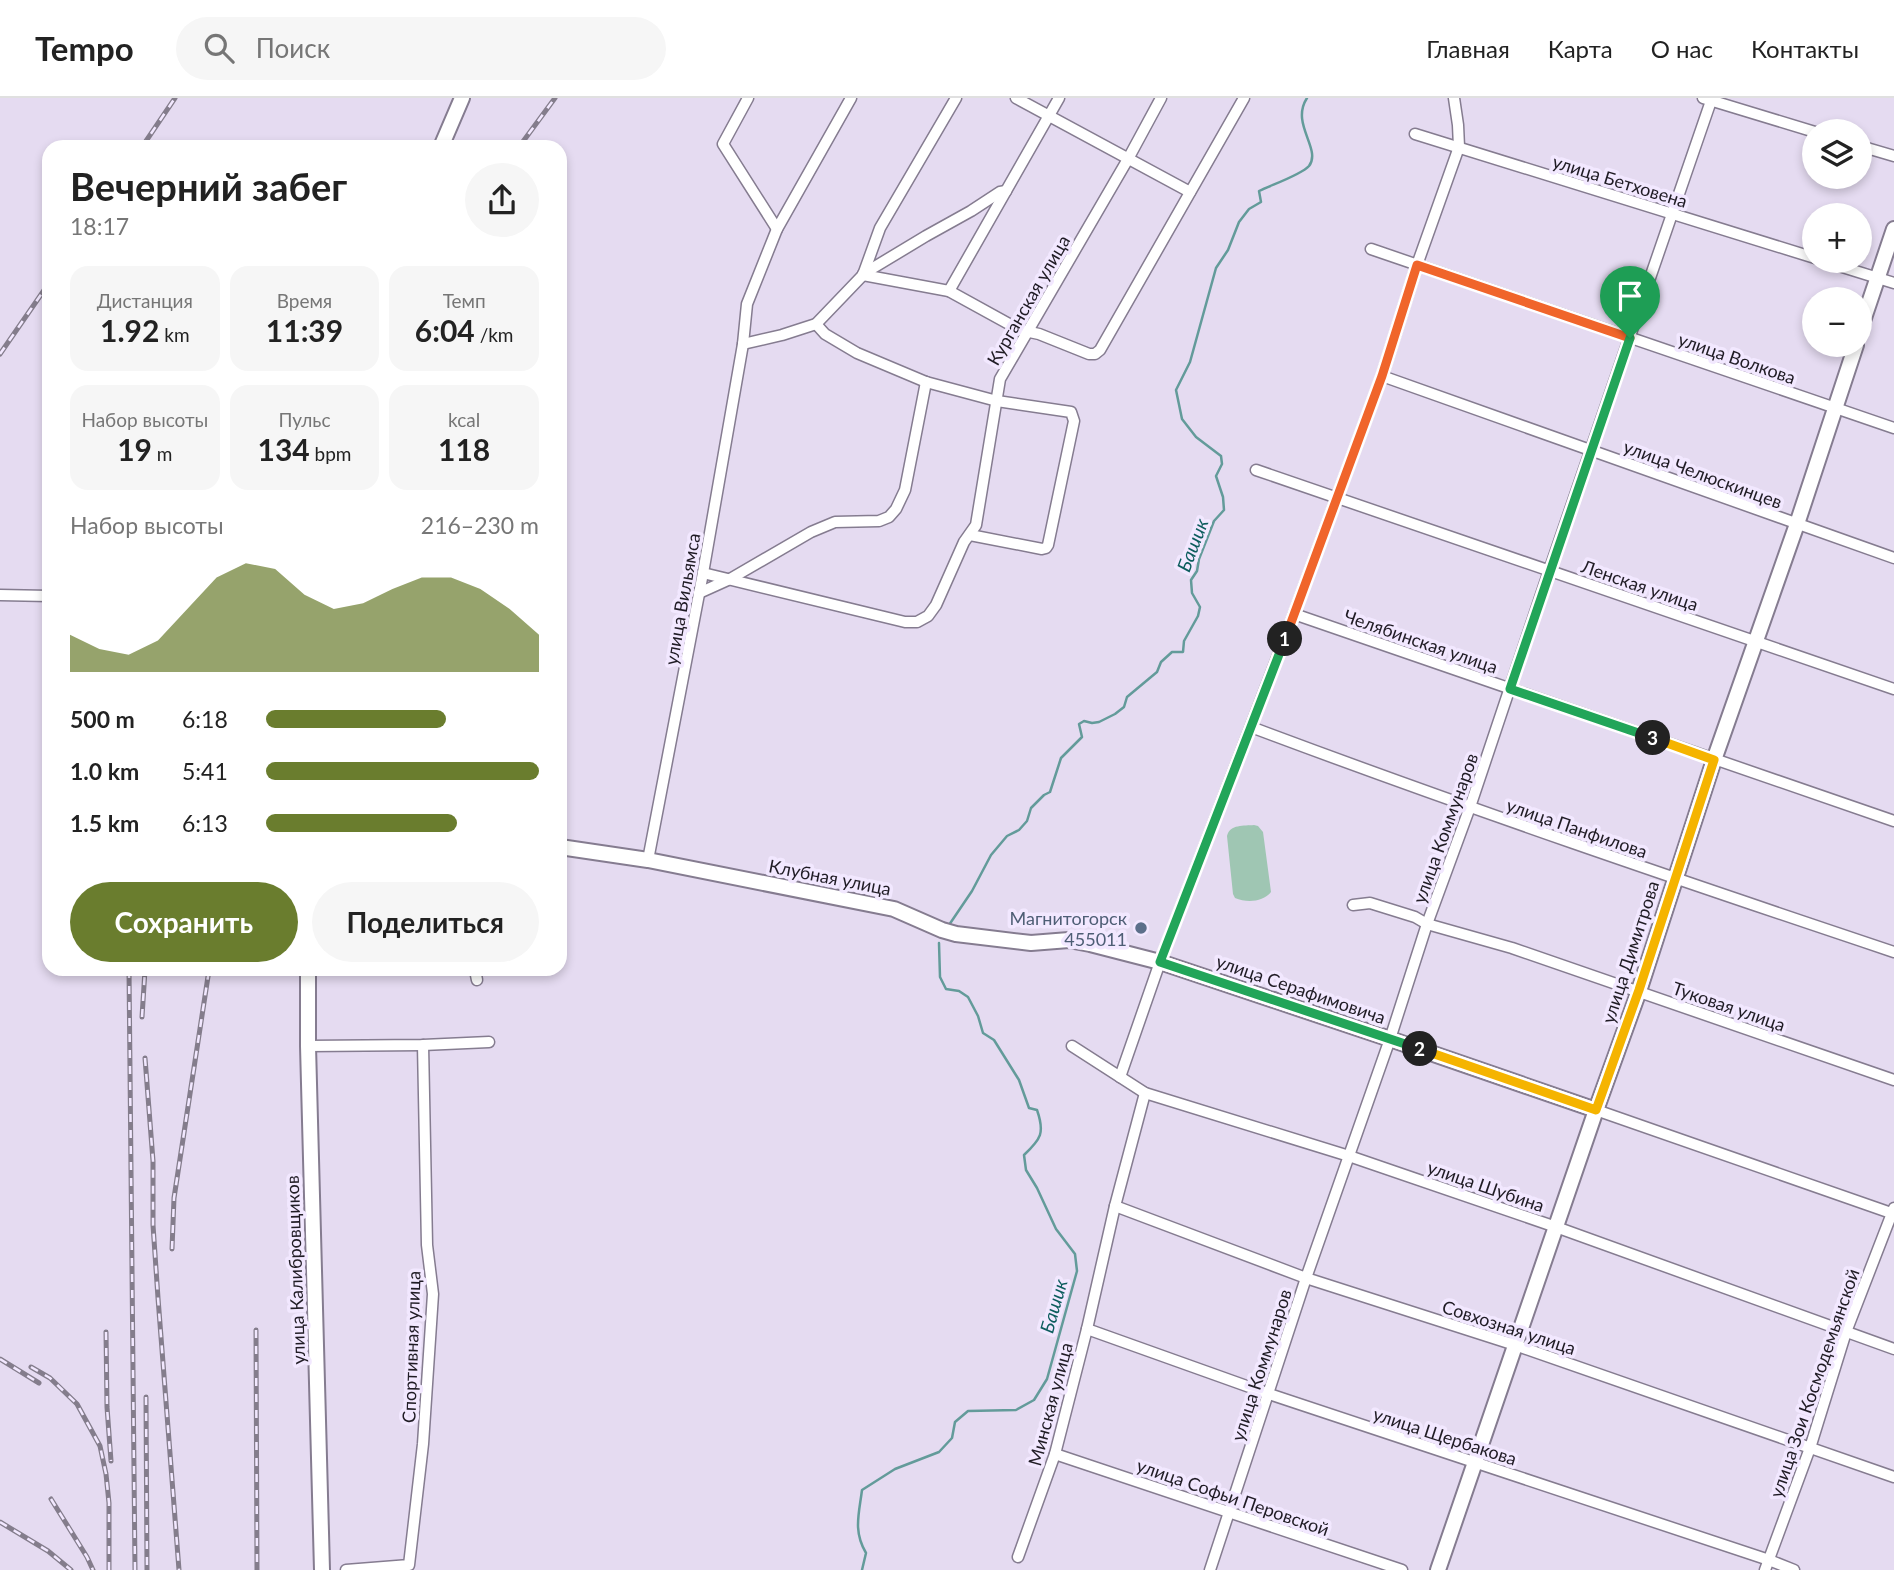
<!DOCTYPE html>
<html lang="ru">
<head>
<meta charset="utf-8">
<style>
  body { margin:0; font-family:Lato,sans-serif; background:#f6f6f6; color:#222; height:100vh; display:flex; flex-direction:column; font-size:26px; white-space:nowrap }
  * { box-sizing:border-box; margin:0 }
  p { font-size:23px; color:#767676 }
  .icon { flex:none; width:38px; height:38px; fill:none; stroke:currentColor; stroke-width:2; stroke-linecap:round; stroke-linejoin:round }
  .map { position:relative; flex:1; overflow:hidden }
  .details { position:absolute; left:42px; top:42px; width:525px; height:836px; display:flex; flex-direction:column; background:#fff; border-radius:21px; box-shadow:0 4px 10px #0003 }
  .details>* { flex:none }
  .controls { position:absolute; left:1802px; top:21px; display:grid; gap:14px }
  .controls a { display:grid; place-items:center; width:70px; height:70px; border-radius:50%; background:#fff; box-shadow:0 4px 10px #0003; font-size:35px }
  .pin { position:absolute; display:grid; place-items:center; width:60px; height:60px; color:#fff; margin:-72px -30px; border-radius:50% 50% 50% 0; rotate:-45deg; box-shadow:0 0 7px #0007 }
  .pin .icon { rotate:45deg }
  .km { position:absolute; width:35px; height:35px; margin:-18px; border-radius:50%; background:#222; color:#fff; font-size:19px; line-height:35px; text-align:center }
  .round { display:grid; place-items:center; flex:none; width:74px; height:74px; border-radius:37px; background:#f6f6f6 }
  .summary { display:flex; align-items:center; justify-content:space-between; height:119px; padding:0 28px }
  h1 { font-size:38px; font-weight:700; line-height:52px }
  .metrics { display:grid; grid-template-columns:repeat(3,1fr); gap:10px; height:119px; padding:7px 28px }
  .metrics div { display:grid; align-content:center; border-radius:18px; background:#f6f6f6; text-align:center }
  .metrics b { font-size:30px; font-weight:700 }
  .metrics small { font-size:19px; font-weight:400 }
  .metrics p { font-size:19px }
  .chart { height:196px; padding:14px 28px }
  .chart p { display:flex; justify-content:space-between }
  .chart svg { width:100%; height:126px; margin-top:7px; fill:#6a7d2e; opacity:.7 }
  .button { display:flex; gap:14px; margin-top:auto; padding:14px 28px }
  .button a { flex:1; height:80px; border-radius:42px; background:#6a7d2e; color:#fff; font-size:28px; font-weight:700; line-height:80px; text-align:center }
  .button a+a { background:#f6f6f6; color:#222 }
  ul { padding:0 28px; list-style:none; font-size:23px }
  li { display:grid; grid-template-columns:112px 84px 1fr; align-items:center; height:52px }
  li i { height:18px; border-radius:9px; background:#6a7d2e }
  header { display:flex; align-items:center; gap:42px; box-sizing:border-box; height:98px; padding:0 35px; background:#fff; border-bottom:2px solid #e0e0e0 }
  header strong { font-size:33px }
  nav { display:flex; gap:38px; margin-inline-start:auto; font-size:24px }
  .search { width:490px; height:63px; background:#f6f6f6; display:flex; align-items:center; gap:18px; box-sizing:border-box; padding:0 24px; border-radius:38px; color:#767676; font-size:26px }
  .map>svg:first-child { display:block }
</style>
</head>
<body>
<header>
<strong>Tempo</strong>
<div class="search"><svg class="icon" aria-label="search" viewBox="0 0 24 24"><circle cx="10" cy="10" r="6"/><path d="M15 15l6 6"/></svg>Поиск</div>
<nav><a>Главная</a><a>Карта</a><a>О нас</a><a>Контакты</a></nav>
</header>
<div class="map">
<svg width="1894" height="1472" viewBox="0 0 1894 1472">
  <rect width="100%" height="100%" fill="#e5dbf1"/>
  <path fill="#9fc6b3" d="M1254,727L1258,728L1263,734L1271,794C1263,804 1247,805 1235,800L1233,796L1227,738C1230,726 1244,728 1254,727Z"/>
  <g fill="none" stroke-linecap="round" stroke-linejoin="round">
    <g stroke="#639b9a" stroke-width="2.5">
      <path d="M949,827L972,793L991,757L1007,738L1019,732L1027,723L1031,710L1044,697L1050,694L1061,660L1082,639L1079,626L1084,623L1092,625L1099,624L1115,616L1124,609L1127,599L1157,574L1161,564L1172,554H1183L1184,543L1198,518L1200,509L1192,495L1191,482L1197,473L1199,461L1214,423L1224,412L1223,399L1216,378L1222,366L1221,358L1196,339L1182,321L1176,292L1190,264L1216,170L1228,152L1239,124L1249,111L1261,104L1259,93C1271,87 1301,77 1309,68C1322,51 1290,26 1307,0"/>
      <path d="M862,1472L866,1455C853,1433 859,1416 862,1392L895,1371L939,1354L952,1340L955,1324L968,1313L1016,1312L1034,1302L1047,1281L1077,1173L1075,1156L1056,1131L1037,1090L1026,1072L1024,1057C1041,1041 1045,1035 1037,1012L1029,1010L1019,982L994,942L983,935L978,918L968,899L959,893L946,891L940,879L939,845"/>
    </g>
    <defs>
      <g id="street">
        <polyline points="748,0 723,46 777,131"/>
        <polyline points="1016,0 1190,94"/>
        <polyline points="1703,0 1815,34"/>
        <polyline points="1415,36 1815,160"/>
        <polyline points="1860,48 1894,58"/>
        <polyline points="1371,151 1894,330"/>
        <polyline points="1823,163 1894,185"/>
        <polyline points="863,176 926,138 971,113 1000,94 1006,93"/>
        <polyline points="863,177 949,193 1020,232 1039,236 1089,256 1095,256 1100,252 1244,0"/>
        <polyline points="949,193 1059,0"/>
        <polyline points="816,226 825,236 857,255 926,284 997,303 1071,314 1074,323 1048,447 1046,450 1042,451 970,437"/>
        <polyline points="743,246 782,237 816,226 863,177 880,130 956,0"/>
        <polyline points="1382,278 1894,460"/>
        <polyline points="1256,372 1894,591"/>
        <polyline points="703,475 905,524 917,524 928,518 936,507 964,444 976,427 1000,281 1128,61 1161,0"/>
        <polyline points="699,495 730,481 811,434 835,424 879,423 889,419 896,411 905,392 926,284"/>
        <polyline points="0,497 49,498"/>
        <polyline points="1294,516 1894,723"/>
        <path d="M1251,629C1464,709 1679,782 1894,854"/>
        <polyline points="648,762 703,475 743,246 747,206 777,131 851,0"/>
        <polyline points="1353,807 1370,805 1415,819 1427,826 1512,850 1894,982"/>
        <polyline points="475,872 477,882"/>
        <polyline points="308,948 423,947 489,944"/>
        <polyline points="1072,948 1145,995 1349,1058 1556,1129 1894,1251"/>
        <polyline points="1120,979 1160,864 1294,516 1382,278 1417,167 1459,49 1458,27 1454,0"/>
        <polyline points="1596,1012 1894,1116"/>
        <polyline points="1115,1108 1306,1180 1515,1247 1894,1379"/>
        <polyline points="1087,1231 1269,1296 1769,1462 1794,1472"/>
        <polyline points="1055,1356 1402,1472"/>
        <polyline points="1018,1459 1055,1356 1087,1231 1115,1108 1145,995"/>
        <polyline points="346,1472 409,1467 423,1346 433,1196 427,1147 423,947"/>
        <polyline points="1210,1472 1306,1180 1390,941 1427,826 1470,709 1549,473 1712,0"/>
        <polyline points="1765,1472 1810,1350 1846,1234 1894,1110"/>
      </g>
      <g id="secondary">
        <polyline points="441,49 462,0"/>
        <polyline points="1860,232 1894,131"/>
        <polyline points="560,749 648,762 894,811 942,832 956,836 1031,845 1069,842 1090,846 1160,864 1390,941 1596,1012"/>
        <polyline points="308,872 308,948 322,1472"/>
        <polyline points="1438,1472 1596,1012 1639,893 1714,662 1797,426 1856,247"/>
      </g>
    </defs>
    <use href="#street" stroke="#857c90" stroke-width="13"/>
    <use href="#secondary" stroke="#857c90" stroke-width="18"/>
    <use href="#street" stroke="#fff" stroke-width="10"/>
    <use href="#secondary" stroke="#fff" stroke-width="14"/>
    <defs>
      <g id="rail">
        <polyline points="142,49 175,0"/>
        <polyline points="519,49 555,0"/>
        <polyline points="0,256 49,185"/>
        <polyline points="129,872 135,1472"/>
        <polyline points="142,919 145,872"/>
        <polyline points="145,960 153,1063 153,1127 158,1200 179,1472"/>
        <polyline points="172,1151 174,1100 209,872"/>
        <polyline points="256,1232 257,1472"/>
        <polyline points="106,1234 107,1309 111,1363"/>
        <polyline points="0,1261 39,1285"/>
        <polyline points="31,1269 50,1280 77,1306 100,1348 106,1376 109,1405 109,1472"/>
        <polyline points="146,1299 147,1472"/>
        <polyline points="51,1401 87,1459 93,1472"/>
        <polyline points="0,1424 48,1453 71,1472"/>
      </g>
    </defs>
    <use href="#rail" stroke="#847d8c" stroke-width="5"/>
    <use href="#rail" stroke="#f2e8ff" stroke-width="2.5" stroke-dasharray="8" stroke-linecap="butt"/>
  </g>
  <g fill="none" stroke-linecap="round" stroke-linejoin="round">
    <defs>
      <polyline id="split-1" points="1285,541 1382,278 1417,167 1630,240"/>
      <polyline id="split-2" points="1285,541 1160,864 1420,951"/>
      <polyline id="split-3" points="1420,951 1596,1012 1639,892 1714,662 1653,640"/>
      <polyline id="split-4" points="1630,240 1510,591 1653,640"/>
    </defs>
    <use href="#split-1" stroke="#fff" stroke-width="14"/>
    <use href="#split-2" stroke="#fff" stroke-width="14"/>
    <use href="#split-3" stroke="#fff" stroke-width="14"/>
    <use href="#split-4" stroke="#fff" stroke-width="14"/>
    <use href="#split-1" stroke="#f0652b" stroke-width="9"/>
    <use href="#split-2" stroke="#22a559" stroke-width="9"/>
    <use href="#split-3" stroke="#f5b400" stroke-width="9"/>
    <use href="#split-4" stroke="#22a559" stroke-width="9"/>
  </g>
  <circle fill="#5c6f8a" stroke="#f2e8ff" stroke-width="2.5" cx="1141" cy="830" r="7"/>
  <g text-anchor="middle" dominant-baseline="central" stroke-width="7" stroke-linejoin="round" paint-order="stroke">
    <g font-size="18" fill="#201c25" stroke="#f2e8ff">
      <text transform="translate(1620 83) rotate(17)">улица Бетховена</text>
      <text transform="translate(1028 202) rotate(-60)">Курганская улица</text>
      <text transform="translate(1737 260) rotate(19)">улица Волкова</text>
      <text transform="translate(1703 376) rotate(20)">улица Челюскинцев</text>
      <text transform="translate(1640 487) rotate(19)">Ленская улица</text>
      <text transform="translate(682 501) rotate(-80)">улица Вильямса</text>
      <text transform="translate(1421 543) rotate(19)">Челябинская улица</text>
      <text transform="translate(1445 730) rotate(-70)">улица Коммунаров</text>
      <text transform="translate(1577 730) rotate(19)">улица Панфилова</text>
      <text transform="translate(830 779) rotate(11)">Клубная улица</text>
      <text transform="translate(1630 854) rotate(-72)">улица Димитрова</text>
      <text transform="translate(1301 891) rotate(19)">улица Серафимовича</text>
      <text transform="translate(1729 908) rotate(19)">Туковая улица</text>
      <text transform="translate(1486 1088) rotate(19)">улица Шубина</text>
      <text transform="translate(295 1172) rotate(-92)">улица Калибровщиков</text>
      <text transform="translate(1509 1229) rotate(18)">Совхозная улица</text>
      <text transform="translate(411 1249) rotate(-88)">Спортивная улица</text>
      <text transform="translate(1261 1267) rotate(-72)">улица Коммунаров</text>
      <text transform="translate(1814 1285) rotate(-71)">улица Зои Космодемьянской</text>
      <text transform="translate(1050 1306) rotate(-75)">Минская улица</text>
      <text transform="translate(1445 1338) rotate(18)">улица Щербакова</text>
      <text transform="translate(1233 1399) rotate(19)">улица Софьи Перовской</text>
    </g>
    <g font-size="18" fill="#4e5e75" stroke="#f2e8ff" text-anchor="end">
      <text x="1127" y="820">Магнитогорск<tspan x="1127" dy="21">455011</tspan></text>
    </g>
    <g font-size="19" font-style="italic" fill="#0d5d5e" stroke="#f2e8ff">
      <text transform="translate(1192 447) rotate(-69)">Башик</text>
      <text transform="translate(1053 1208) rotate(-74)">Башик</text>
    </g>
  </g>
</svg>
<div class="controls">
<a><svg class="icon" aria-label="layers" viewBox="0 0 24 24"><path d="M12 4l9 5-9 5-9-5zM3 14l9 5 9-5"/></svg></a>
<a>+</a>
<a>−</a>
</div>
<div class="pin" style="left:1630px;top:240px;background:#1e9e55"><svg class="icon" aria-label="arrive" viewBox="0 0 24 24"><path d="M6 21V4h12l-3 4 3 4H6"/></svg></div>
<b class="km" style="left:1285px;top:541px">1</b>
<b class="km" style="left:1420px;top:951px">2</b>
<b class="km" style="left:1653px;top:640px">3</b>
<section class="details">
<div class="summary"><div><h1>Вечерний забег</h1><p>18:17</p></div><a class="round"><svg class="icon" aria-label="share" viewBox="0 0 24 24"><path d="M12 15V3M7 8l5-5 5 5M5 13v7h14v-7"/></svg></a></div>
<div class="metrics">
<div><p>Дистанция</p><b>1.92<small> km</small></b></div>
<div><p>Время</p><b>11:39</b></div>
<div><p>Темп</p><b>6:04<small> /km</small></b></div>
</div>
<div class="metrics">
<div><p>Набор высоты</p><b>19<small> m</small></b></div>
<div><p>Пульс</p><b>134<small> bpm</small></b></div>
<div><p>kcal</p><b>118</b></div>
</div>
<div class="chart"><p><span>Набор высоты</span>216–230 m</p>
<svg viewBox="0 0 160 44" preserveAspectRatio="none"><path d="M0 44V31L10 36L20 38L30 33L40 22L50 11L60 6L70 8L80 17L90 22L100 20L110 15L120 11L130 11L140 15L150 22L160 31V44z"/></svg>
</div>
<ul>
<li><b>500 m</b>6:18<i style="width:66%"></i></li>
<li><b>1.0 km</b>5:41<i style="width:100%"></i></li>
<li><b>1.5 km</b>6:13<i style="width:70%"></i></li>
</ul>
<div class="button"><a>Сохранить</a><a>Поделиться</a></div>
</section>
</div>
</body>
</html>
